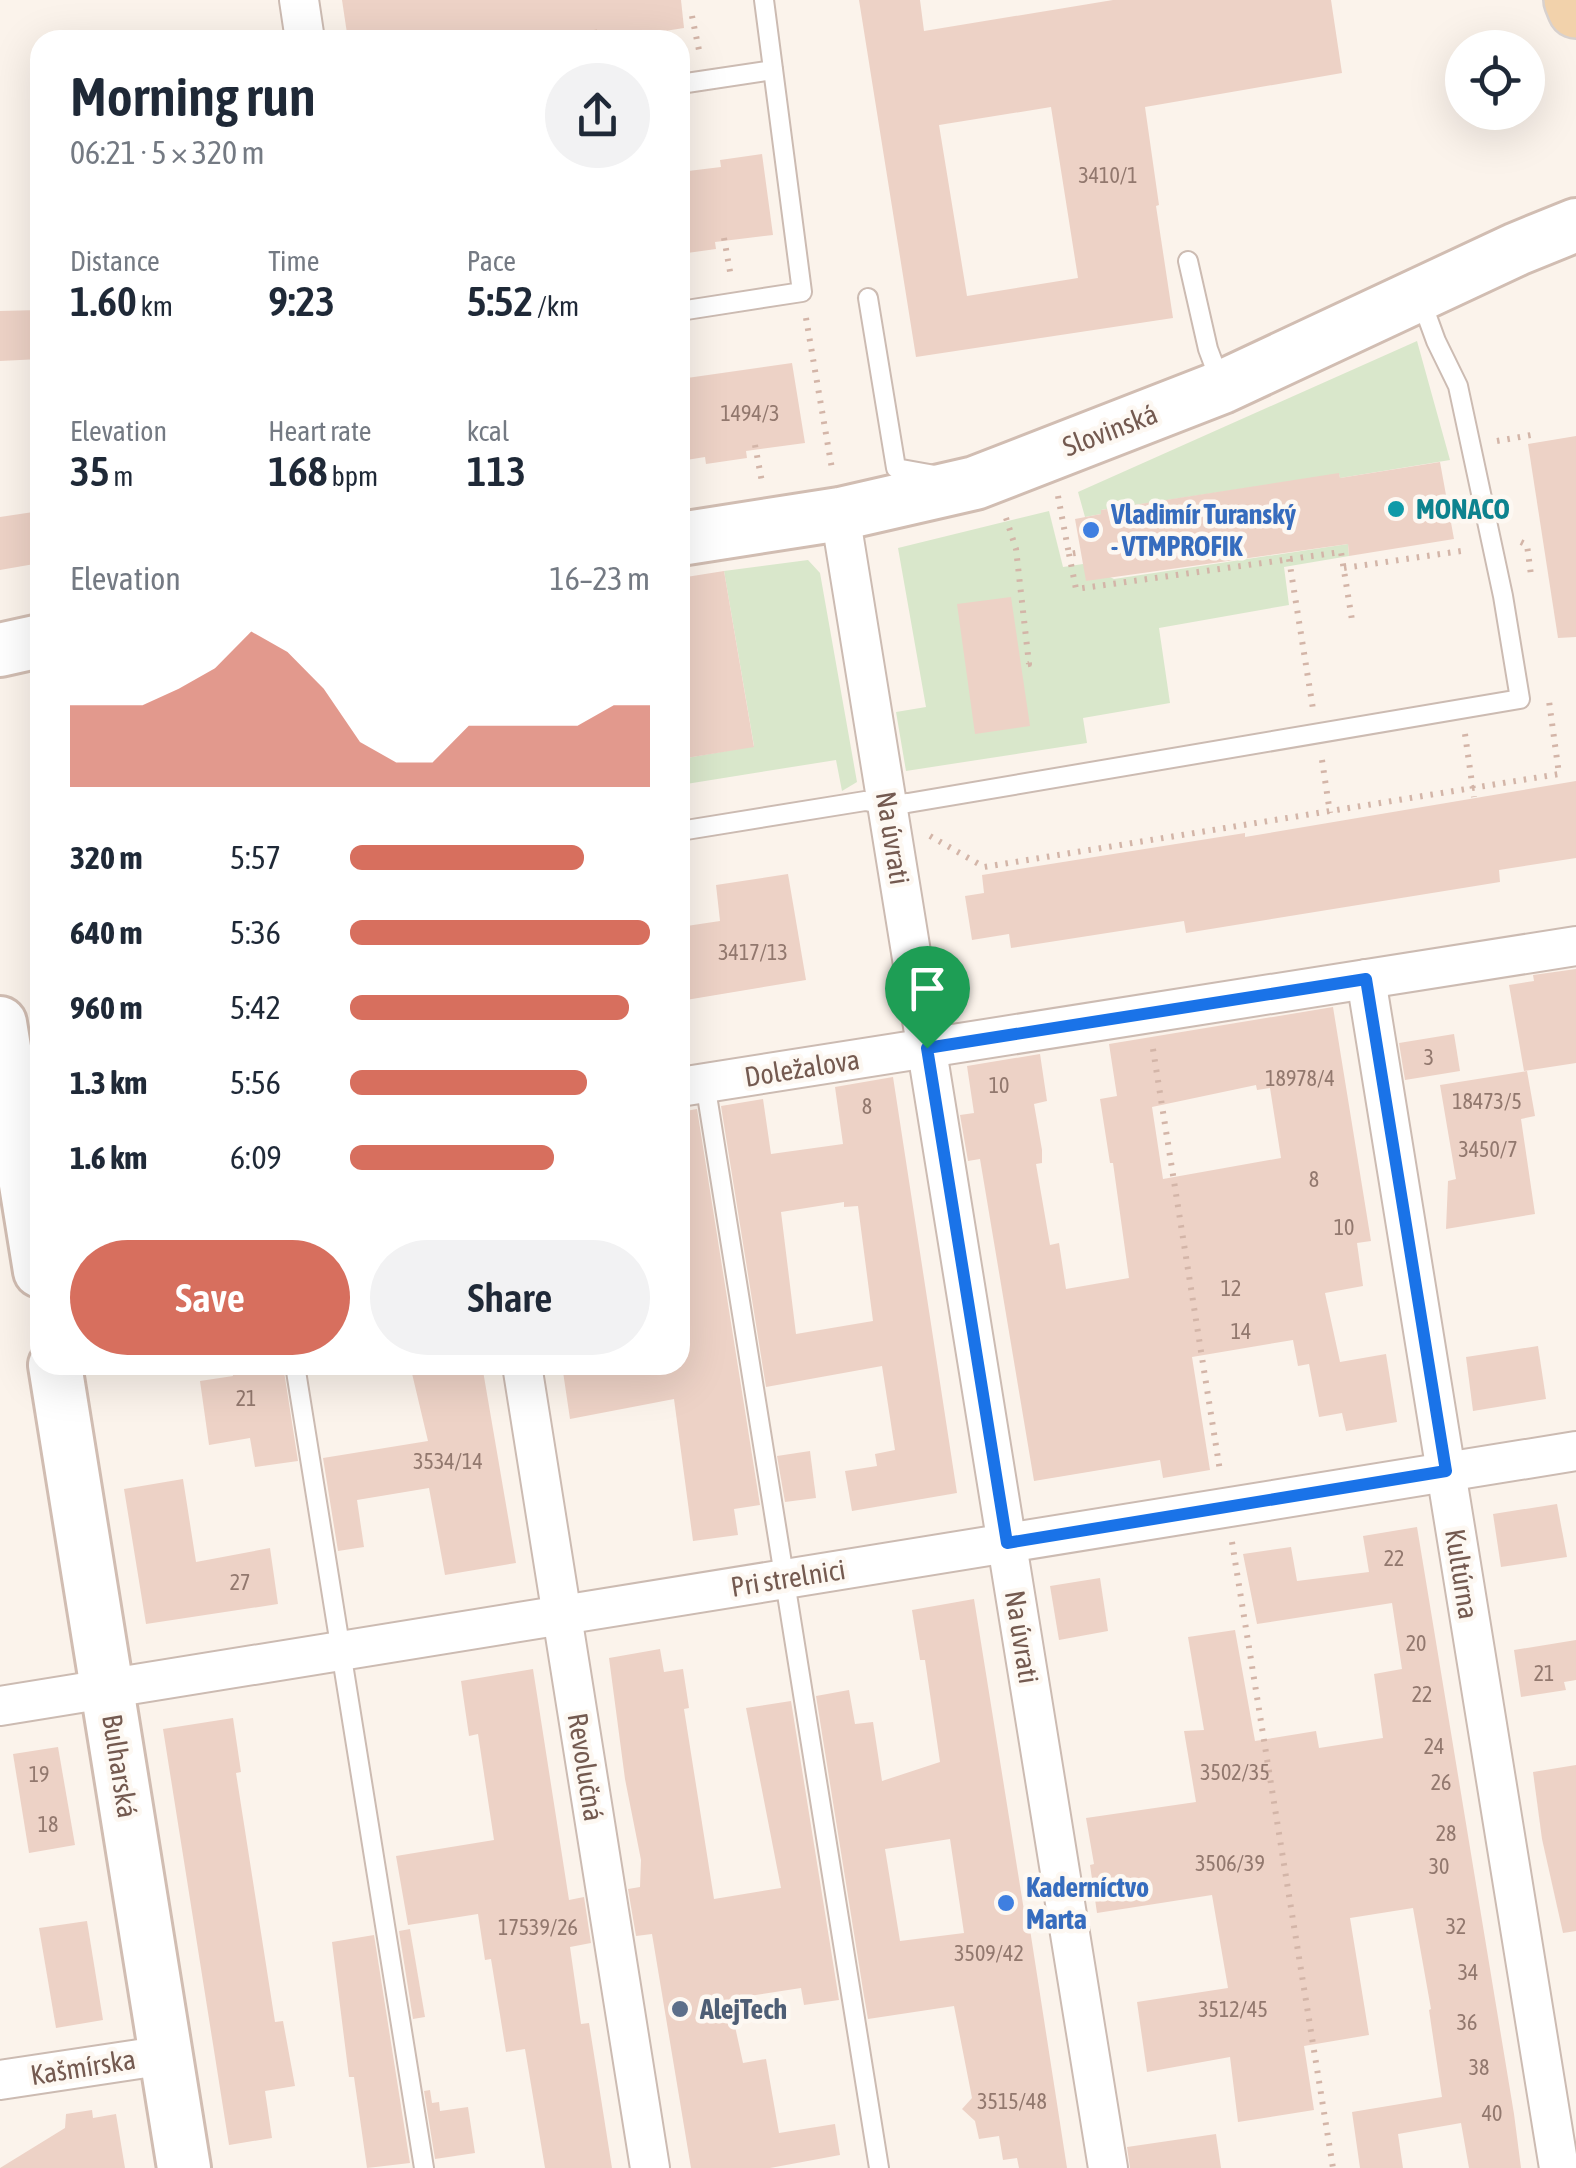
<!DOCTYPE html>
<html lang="en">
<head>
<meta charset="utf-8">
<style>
  body { margin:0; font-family:"Asap Condensed",sans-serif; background:#f2f2f3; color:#1f2937; height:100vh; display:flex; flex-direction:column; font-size:38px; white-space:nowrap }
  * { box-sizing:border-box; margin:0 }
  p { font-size:32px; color:#747a83 }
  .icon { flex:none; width:55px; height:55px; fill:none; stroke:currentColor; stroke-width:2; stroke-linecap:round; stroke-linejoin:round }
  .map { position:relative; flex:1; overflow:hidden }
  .details { position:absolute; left:30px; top:30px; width:660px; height:1345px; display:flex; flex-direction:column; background:#fff; border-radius:30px; box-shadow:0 10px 40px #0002 }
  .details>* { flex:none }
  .tools { position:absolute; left:1445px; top:30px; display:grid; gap:20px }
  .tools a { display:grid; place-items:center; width:100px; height:100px; border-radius:50%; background:#fff; box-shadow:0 10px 40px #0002; font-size:50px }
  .pin { position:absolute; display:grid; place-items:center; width:85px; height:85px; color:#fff; margin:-102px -42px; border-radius:50% 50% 50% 0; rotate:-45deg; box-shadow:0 0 10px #0007 }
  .pin .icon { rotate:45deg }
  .round { display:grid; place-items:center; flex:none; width:105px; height:105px; border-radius:52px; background:#f2f2f3 }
  .headline { display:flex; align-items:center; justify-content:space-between; height:170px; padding:0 40px }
  h1 { font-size:55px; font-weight:600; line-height:75px }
  .stats { display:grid; grid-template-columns:repeat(3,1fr); gap:15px; height:170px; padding:10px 40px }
  .stats div { display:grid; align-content:center }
  .stats b { font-size:42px; font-weight:600 }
  .stats small { font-size:28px; font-weight:400 }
  .stats p { font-size:28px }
  .chart { height:280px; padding:20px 40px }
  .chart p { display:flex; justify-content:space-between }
  .chart svg { width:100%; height:180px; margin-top:10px; fill:#d76f5e; opacity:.7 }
  .button { display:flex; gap:20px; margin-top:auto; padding:20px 40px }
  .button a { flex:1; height:115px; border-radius:60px; background:#d76f5e; color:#fff; font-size:40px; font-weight:600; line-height:115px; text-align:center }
  .button a+a { background:#f2f2f3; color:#1f2937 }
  ul { padding:0 40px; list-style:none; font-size:32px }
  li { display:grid; grid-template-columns:160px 120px 1fr; align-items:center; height:75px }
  li i { height:25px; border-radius:12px; background:#d76f5e }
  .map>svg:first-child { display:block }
</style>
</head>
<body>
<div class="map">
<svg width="1576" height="2168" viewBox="0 0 1576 2168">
  <rect width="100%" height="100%" fill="#fbf3eb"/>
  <g fill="#d9e7cb">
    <polygon points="1417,341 1450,460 1340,478 1339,474 1101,510 1101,514 1085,517 1078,492"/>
    <polygon points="1049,511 1063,567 1083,564 1114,579 1348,544 1349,556 1284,567 1289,605 1159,628 1170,703 1083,718 1087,743 906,771 896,712 926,707 898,548"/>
    <polygon points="808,560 820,573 857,782 842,791 836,760 680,785 680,755 681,759 754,746 724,571"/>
  </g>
  <g fill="#edd2c6" fill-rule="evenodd">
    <polygon points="342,0 681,0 684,28 607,40 348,40"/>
    <path d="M859,0H920L924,31L1113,0H1331L1342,73L1145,107L1159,205L1156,206L1173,318L916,357ZM1051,107L1078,278L967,296L939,125Z"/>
    <polygon points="762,154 773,235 715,242 716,249 680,254 680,172 721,167 720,160"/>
    <polygon points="40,310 40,359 0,361 0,311"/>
    <polygon points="792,363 805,443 746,451 747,458 706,464 705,457 680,461 680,379"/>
    <polygon points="1576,436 1576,637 1558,638 1528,444"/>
    <polygon points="1440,462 1454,539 1349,556 1348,544 1086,581 1075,519 1101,514 1101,510 1339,473 1340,478"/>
    <polygon points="40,511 40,563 0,570 0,517"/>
    <polygon points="724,571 754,747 680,759 680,578"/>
    <polygon points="1011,597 1030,726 975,734 957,604"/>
    <polygon points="1576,781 1576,858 1499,870 1500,882 1186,933 1184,921 1011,948 1009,934 972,940 965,896 984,893 982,875 1245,833 1245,837"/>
    <polygon points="788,874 806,980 680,1001 680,927 720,921 716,885"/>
    <polygon points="1576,969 1576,1063 1524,1071 1509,985 1534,981 1533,975"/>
    <path d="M1333,1007L1371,1241L1357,1243L1363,1286L1325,1293L1340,1362L1386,1354L1397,1422L1346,1431L1342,1413L1319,1417L1309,1364L1298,1366L1293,1340L1192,1357L1210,1470L1163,1478L1160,1460L1034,1481L980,1159L968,1161L960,1115L974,1113L967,1066L1040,1054L1047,1101L1034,1104L1042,1150V1163L1036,1164L1050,1245L1059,1243L1066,1289L1129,1278L1113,1163H1110L1100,1099L1117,1096L1109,1044ZM1256,1085L1257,1090L1270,1088L1281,1158L1163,1179L1152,1107Z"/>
    <polygon points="1454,1034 1460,1071 1405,1080 1399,1043"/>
    <polygon points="1527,1071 1535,1116 1521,1119 1535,1214 1446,1229 1448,1181 1456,1179 1440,1085"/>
    <path d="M893,1077L957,1493L852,1511L845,1471L877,1466L875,1454L895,1450L882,1366L766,1387L721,1106L763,1099L771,1154L843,1144L835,1087ZM844,1202V1207L858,1206L873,1321L796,1334L781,1212Z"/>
    <polygon points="697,1109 760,1505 734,1509 738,1535 693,1541 674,1399 570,1419 562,1365 680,1365 680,1112"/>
    <polygon points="1538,1346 1546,1399 1473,1411 1466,1357"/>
    <polygon points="231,1365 283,1365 298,1461 255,1467 250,1438 209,1445 200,1381 233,1376"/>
    <polygon points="410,1365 482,1365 516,1563 445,1575 429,1488 357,1500 364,1547 338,1551 323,1458 428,1441"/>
    <polygon points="810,1451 816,1498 785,1502 777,1456"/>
    <polygon points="183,1479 196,1562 270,1548 278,1604 146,1624 124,1489"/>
    <polygon points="1557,1504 1567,1557 1501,1567 1493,1514"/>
    <polygon points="1417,1527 1514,2114 1521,2168 1469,2168 1461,2123 1398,2134 1403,2168 1360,2168 1352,2112 1442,2097 1429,2010 1431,2009 1413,1908 1350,1918 1369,2035 1304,2046 1314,2110 1238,2122 1230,2057 1147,2072 1137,2002 1228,1988 1212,1895 1097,1913 1090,1865 1094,1864 1086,1818 1196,1802 1184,1731 1204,1730 1188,1637 1235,1630 1255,1741 1316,1731 1319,1748 1383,1738 1374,1674 1402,1669 1392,1603 1257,1624 1243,1554 1291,1547 1297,1581 1369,1572 1363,1536"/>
    <polygon points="1100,1578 1108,1631 1059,1640 1050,1586"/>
    <path d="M974,1599L1026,1923H1029L1067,2168H1019L1017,2158L1003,2160L999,2136L979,2139L975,2121L962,2109L972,2098L954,2006L868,2019L864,1996L816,1696L849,1690L855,1724L873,1722L882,1781L940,1762L925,1660H920L912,1610ZM950,1839L964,1933L900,1941L885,1849Z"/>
    <polygon points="1576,1640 1576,1680 1564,1682 1566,1690 1521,1697 1514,1650"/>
    <polygon points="660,1649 664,1672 683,1669 689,1708 684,1709 714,1899 781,1888 746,1708 791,1701 839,2000 804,2005 801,1988 729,1999 743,2063 766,2059 779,2133 835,2124 840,2155 770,2168 691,2168 652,1934 636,1936 628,1889 640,1887 641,1860 625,1779 609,1658"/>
    <polygon points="533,1669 569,1900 584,1897 591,1943 570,1947 581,2024 589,2023 612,2168 545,2168 525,2049 506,2052 491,1959 485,1960 478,1914 408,1925 396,1856 494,1840 478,1734 469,1736 461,1681"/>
    <polygon points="233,1718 241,1772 236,1773 275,2022 283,2021 295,2086 265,2091 272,2138 229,2145 163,1729"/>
    <polygon points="58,1747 75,1845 29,1853 13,1754"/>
    <polygon points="1576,1765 1576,1931 1563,1933 1542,1839 1533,1772"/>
    <polygon points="87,1921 103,2020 56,2028 39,1928"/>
    <polygon points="410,1929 425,2017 413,2019 399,1931"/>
    <polygon points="374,1935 410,2163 367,2168 354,2077 349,2077 332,1942"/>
    <polygon points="430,2090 432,2103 439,2102 440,2111 468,2107 475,2153 435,2159 424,2091"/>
    <polygon points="92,2110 93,2118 116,2114 125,2168 0,2168 65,2128 66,2114"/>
    <polygon points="1216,2134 1221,2168 1130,2168 1127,2147"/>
  </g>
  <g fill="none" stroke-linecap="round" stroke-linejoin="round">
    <defs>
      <g id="lane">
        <polyline points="680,84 773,70"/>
        <polyline points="1188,261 1208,349 1220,381"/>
        <polyline points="868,298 896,468 935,475"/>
        <polyline points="680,311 802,292 764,0"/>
        <polyline points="680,831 865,801 887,805 908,803 1520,699 1503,596 1458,386 1436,341 1421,300"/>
        <polyline points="705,1083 879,2168"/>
        <polyline points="295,1365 424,2168"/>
      </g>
      <g id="street">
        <polyline points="299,0 305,40"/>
        <polyline points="840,514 1108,2168"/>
        <polyline points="1366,979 1559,2168"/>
        <polyline points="680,1087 1576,946"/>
        <polyline points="522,1365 650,2168"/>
        <polyline points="0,1706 1576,1451"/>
        <polyline points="0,2080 166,2055"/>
      </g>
      <g id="secondary">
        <polyline points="680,539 840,514 975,483 1222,387 1517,249 1576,225"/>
        <polyline points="0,650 40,641"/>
        <polyline points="0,1023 40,1271"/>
        <polyline points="55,1365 184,2168"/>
      </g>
      <polyline id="primary" points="1572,0 1576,10"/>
    </defs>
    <use href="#lane" stroke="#ccbbb2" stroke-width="22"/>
    <use href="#street" stroke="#ccbbb2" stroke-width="42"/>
    <use href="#secondary" stroke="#d1bdb2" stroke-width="58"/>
    <use href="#primary" stroke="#d8d1ce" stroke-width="60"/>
    <g stroke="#d3b5a8" stroke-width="6" stroke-dasharray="2.5 8" stroke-linecap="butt">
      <polyline points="692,16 700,55"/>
      <polyline points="594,30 596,40"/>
      <polyline points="724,238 731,277"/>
      <polyline points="806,318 832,469"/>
      <polyline points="1497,441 1537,434"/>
      <polyline points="755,445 762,482"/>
      <polyline points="1058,496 1069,554 1082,552"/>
      <polyline points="1006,518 1016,549 1029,664 1021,665"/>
      <polyline points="1521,542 1527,545 1531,575"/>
      <polyline points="1069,554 1076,589 1341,552 1352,620"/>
      <polyline points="1289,559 1313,709"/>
      <polyline points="1344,568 1468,550"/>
      <polyline points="1465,734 1474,797"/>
      <polyline points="40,753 40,759"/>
      <polyline points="1322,760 1330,813"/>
      <polyline points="930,836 984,867 1559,774 1549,701"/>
      <polyline points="1153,1049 1220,1471"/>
      <polyline points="1232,1542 1333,2168"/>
    </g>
    <use href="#lane" stroke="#fff" stroke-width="18"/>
    <use href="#street" stroke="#fff" stroke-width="38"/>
    <use href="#secondary" stroke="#fff" stroke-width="52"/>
    <use href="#primary" stroke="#f2d2ab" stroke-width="55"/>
  </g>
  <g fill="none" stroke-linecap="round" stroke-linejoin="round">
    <defs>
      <polygon id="route" points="1366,979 1446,1471 1007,1543 927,1048"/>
    </defs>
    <use href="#route" stroke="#fff" stroke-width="20"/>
    <use href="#route" stroke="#1a73e8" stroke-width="12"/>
  </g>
  <circle fill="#0f9aa8" stroke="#fdf8f2" stroke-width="4" cx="1396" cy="509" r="10"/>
  <g fill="#3f7fe0" stroke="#fdf8f2" stroke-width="4">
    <circle cx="1091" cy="530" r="10"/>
    <circle cx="1006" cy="1903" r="10"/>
  </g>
  <circle fill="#5c6f8a" stroke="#fdf8f2" stroke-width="4" cx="680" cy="2009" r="10"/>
  <g text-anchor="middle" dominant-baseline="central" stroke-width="9" stroke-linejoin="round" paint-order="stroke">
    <g font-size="22" fill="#92786e">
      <text x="1108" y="175">3410/1</text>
      <text x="750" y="413">1494/3</text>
      <text x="753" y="952">3417/13</text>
      <text x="1429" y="1057">3</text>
      <text x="1300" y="1078">18978/4</text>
      <text x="999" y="1085">10</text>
      <text x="1487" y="1101">18473/5</text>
      <text x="867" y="1106">8</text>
      <text x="1488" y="1149">3450/7</text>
      <text x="1314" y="1179">8</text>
      <text x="1344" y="1227">10</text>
      <text x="1231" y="1288">12</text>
      <text x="1241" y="1331">14</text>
      <text x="246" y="1398">21</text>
      <text x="448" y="1461">3534/14</text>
      <text x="1394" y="1558">22</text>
      <text x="240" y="1582">27</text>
      <text x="1416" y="1643">20</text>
      <text x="1544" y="1673">21</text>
      <text x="1422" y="1694">22</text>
      <text x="1434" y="1746">24</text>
      <text x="1235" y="1772">3502/35</text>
      <text x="39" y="1774">19</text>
      <text x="1441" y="1782">26</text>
      <text x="48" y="1824">18</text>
      <text x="1446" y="1833">28</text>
      <text x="1230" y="1863">3506/39</text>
      <text x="1439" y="1866">30</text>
      <text x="1456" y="1926">32</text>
      <text x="538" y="1927">17539/26</text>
      <text x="989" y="1953">3509/42</text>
      <text x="1468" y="1972">34</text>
      <text x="1233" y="2009">3512/45</text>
      <text x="1467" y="2022">36</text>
      <text x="1479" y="2067">38</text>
      <text x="1012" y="2101">3515/48</text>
      <text x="1492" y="2113">40</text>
    </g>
    <g font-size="28" fill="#745a50" stroke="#fdf8f2">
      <text transform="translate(1110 430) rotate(-21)">Slovinská</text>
      <text transform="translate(893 838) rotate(81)">Na úvrati</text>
      <text transform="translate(802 1068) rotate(-9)">Doležalova</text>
      <text transform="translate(1462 1574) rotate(81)">Kultúrna</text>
      <text transform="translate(788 1578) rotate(-9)">Pri strelnici</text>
      <text transform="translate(1022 1637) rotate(81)">Na úvrati</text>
      <text transform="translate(120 1766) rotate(81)">Bulharská</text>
      <text transform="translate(586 1767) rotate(81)">Revolučná</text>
      <text transform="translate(83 2067) rotate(-9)">Kašmírska</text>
    </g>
    <g font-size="28" font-weight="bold" fill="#0d838f" stroke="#fdf8f2" text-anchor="start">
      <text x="1416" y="509">MONACO</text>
    </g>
    <g font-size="28" font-weight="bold" fill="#366cbe" stroke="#fdf8f2" text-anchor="start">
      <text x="1111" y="514">Vladimír Turanský<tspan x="1111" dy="32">- VTMPROFIK</tspan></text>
      <text x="1026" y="1887">Kaderníctvo<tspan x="1026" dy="32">Marta</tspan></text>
    </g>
    <g font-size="28" font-weight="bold" fill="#4e5e75" stroke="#fdf8f2" text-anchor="start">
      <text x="700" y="2009">AlejTech</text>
    </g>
  </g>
</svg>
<div class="tools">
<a><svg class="icon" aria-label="locate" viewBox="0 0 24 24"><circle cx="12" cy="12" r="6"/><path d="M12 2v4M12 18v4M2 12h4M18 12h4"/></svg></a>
</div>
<div class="pin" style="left:927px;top:1048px;background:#1e9e55"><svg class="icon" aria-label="arrive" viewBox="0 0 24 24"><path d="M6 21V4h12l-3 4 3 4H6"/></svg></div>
<section class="details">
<div class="headline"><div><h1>Morning run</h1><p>06:21 · 5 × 320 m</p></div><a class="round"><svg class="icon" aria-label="share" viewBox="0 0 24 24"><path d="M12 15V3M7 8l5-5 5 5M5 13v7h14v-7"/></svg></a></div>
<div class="stats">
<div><p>Distance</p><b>1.60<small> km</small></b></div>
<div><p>Time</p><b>9:23</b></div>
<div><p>Pace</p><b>5:52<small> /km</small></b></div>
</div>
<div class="stats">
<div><p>Elevation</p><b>35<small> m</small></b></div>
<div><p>Heart rate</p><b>168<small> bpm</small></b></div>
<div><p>kcal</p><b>113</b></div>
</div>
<div class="chart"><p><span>Elevation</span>16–23 m</p>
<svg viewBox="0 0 160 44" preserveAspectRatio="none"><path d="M0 44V24L10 24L20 24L30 20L40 15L50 6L60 11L70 20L80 33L90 38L100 38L110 29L120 29L130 29L140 29L150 24L160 24V44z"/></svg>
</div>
<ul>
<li><b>320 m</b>5:57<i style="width:78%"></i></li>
<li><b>640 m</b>5:36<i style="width:100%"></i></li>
<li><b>960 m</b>5:42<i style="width:93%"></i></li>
<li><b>1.3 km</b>5:56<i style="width:79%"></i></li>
<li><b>1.6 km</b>6:09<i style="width:68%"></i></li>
</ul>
<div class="button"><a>Save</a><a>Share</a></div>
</section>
</div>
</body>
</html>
